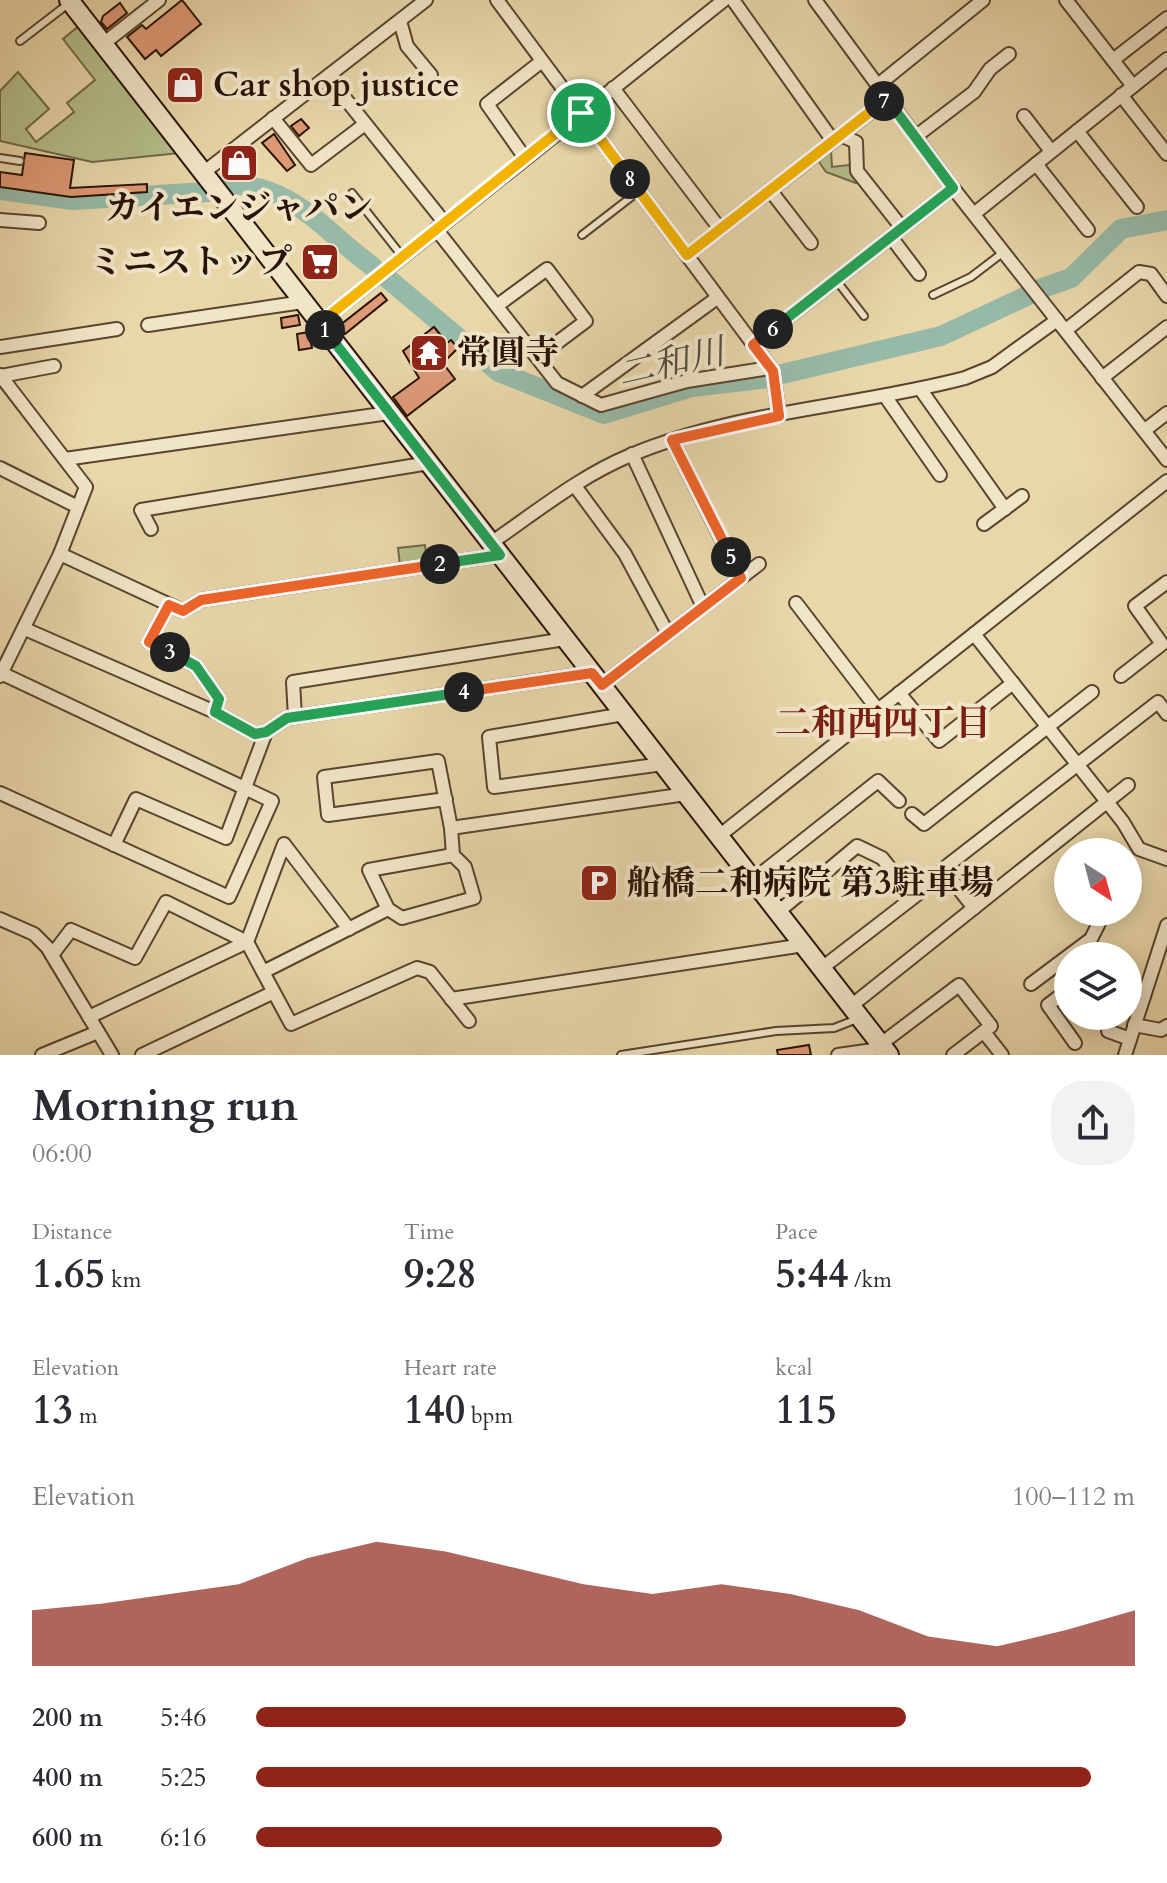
<!DOCTYPE html>
<html lang="en">
<head>
<meta charset="utf-8">
<style>
  body { margin:0; font-family:Cardo,"Noto Serif JP",serif; background:#f2f2f3; color:#2b2b33; height:100vh; display:flex; flex-direction:column; font-size:30px; white-space:nowrap }
  * { box-sizing:border-box; margin:0 }
  p { font-size:26px; color:#7c7c81 }
  .icon { flex:none; width:44px; height:44px; fill:none; stroke:currentColor; stroke-width:2; stroke-linecap:round; stroke-linejoin:round }
  .map { position:relative; height:1055px; overflow:hidden }
  .details { display:flex; flex-direction:column; background:#fff; flex:1 }
  .details>* { flex:none }
  .needle { width:52px; rotate:144deg }
  .fabs { position:absolute; left:1054px; top:838px; display:grid; gap:16px }
  .fabs a { display:grid; place-items:center; width:88px; height:88px; border-radius:50%; background:#fff; box-shadow:0 4px 20px #0003; font-size:40px }
  .pin { position:absolute; display:grid; place-items:center; width:68px; height:68px; color:#fff; margin:-34px; border:4px solid #fff; border-radius:50%; box-shadow:0 2px 8px #0007 }
  .km { position:absolute; width:40px; height:40px; margin:-20px; border-radius:50%; background:#222; color:#fff; font-size:22px; line-height:40px; text-align:center }
  .round { display:grid; place-items:center; flex:none; width:84px; height:84px; border-radius:32px; background:#f2f2f3 }
  .overview { display:flex; align-items:center; justify-content:space-between; height:136px; padding:0 32px }
  h1 { font-size:44px; font-weight:700; line-height:60px }
  .stats { display:grid; grid-template-columns:repeat(3,1fr); gap:12px; height:136px; padding:8px 32px }
  .stats div { display:grid; align-content:center }
  .stats b { font-size:40px; font-weight:700 }
  .stats small { font-size:22px; font-weight:400 }
  .stats p { font-size:22px }
  .chart { height:224px; padding:16px 32px }
  .chart p { display:flex; justify-content:space-between }
  .chart svg { width:100%; height:144px; margin-top:8px; fill:#8f2418; opacity:.7 }
  ul { padding:0 32px; list-style:none; font-size:26px }
  li { display:grid; grid-template-columns:128px 96px 1fr; align-items:center; height:60px }
  li i { height:20px; border-radius:10px; background:#8f2418 }
  .map>svg:first-child { display:block }
</style>
</head>
<body>
<div class="map">
<svg width="1167" height="1055" viewBox="0 0 1167 1055">
  <rect width="100%" height="100%" fill="#e9d7aa"/>
  <filter id="stains"><feTurbulence type="fractalNoise" baseFrequency=".0025" numOctaves="4"/><feColorMatrix values="0 0 0 0 .2 0 0 0 0 .09 0 0 0 0 .02 0 0 0 .5 -.17"/></filter>
  <radialGradient id="worn" r=".72"><stop offset=".6" stop-color="#630" stop-opacity="0"/><stop offset="1" stop-color="#630" stop-opacity=".3"/></radialGradient>
  <g fill="#b5be8a" stroke="#6f6848" stroke-width="2">
    <polygon points="80,25 180,153 92,162 0,141 0,91 18,72 49,109 26,129 36,142 74,112 67,103 95,80 63,39"/>
    <polygon points="831,149 832,167 849,165 860,180 856,183 826,172 817,159"/>
    <polygon points="425,545 427,562 400,565 398,548"/>
  </g>
  <g fill="none" stroke-linecap="round" stroke-linejoin="round">
    <g stroke="#97baa8" stroke-width="20">
      <path d="M224,185C291,181 324,232 372,266"/>
      <polyline points="0,190 72,200 208,192"/>
      <polyline points="387,278 499,372 604,414 692,387 771,378"/>
      <polyline points="1040,289 1071,278 1121,229 1167,220"/>
      <polyline points="778,375 941,336 1033,293"/>
    </g>
  </g>
  <g fill="#df9a77" stroke="#291306" stroke-width="2">
    <polygon points="182,0 201,24 161,56 156,50 145,59 127,37 142,25 146,29"/>
    <polygon points="120,3 127,13 107,29 101,22 103,16"/>
    <polygon points="301,119 309,128 299,136 291,126"/>
    <polygon points="274,134 295,165 287,171 262,143"/>
    <polygon points="25,153 74,160 70,188 147,184 147,192 71,197 0,187 0,172 22,175"/>
    <polygon points="319,245 336,267 321,278 304,256"/>
    <polygon points="381,293 387,300 345,334 339,326"/>
    <polygon points="298,315 300,325 282,328 281,318"/>
    <polygon points="434,327 447,343 451,340 458,348 443,363 455,379 407,416 393,397 419,378 403,351"/>
    <polygon points="309,332 312,348 299,350 297,334"/>
    <polygon points="809,1045 811,1055 778,1055 777,1050"/>
  </g>
  <g fill="none" stroke-linecap="round" stroke-linejoin="round">
    <defs>
      <g id="lane">
        <polyline points="20,41 68,4"/>
        <polyline points="0,158 20,161"/>
        <polyline points="352,193 402,256"/>
        <polyline points="582,235 639,191"/>
        <polyline points="836,280 864,316"/>
        <polyline points="933,295 971,277 1005,251"/>
        <polyline points="621,1055 776,1031 834,1028 857,1019"/>
      </g>
      <g id="street">
        <polyline points="497,0 773,371 779,416"/>
        <polyline points="733,0 833,141"/>
        <polyline points="815,0 953,188 1167,460"/>
        <polyline points="1066,0 1133,86"/>
        <polyline points="400,21 407,46 431,75"/>
        <polyline points="103,44 159,0"/>
        <polyline points="1113,60 1167,18"/>
        <polyline points="328,77 444,222"/>
        <polyline points="878,85 983,0"/>
        <polyline points="613,88 720,229"/>
        <polyline points="1121,95 1167,154"/>
        <polyline points="1024,116 1051,151"/>
        <polyline points="273,118 311,165 365,124"/>
        <polyline points="1077,131 1137,207"/>
        <polyline points="840,135 856,142 857,171 902,228"/>
        <polyline points="915,137 974,92 990,69 1009,54"/>
        <polyline points="525,158 487,104 542,61"/>
        <polyline points="1036,164 1088,230"/>
        <polyline points="203,173 426,0"/>
        <polyline points="770,190 811,243"/>
        <polyline points="975,213 1167,59"/>
        <polyline points="0,220 39,223"/>
        <polyline points="436,229 557,383 601,405 687,381 770,368"/>
        <polyline points="891,237 919,274"/>
        <polyline points="687,255 887,99"/>
        <polyline points="498,305 547,269 586,321 538,357"/>
        <polyline points="320,323 724,0"/>
        <polyline points="148,325 303,302"/>
        <polyline points="1066,330 1139,272 1151,274 1167,296"/>
        <polyline points="753,345 953,188"/>
        <polyline points="0,347 117,329"/>
        <polyline points="0,375 86,487 60,554 0,676"/>
        <polyline points="1,376 54,366"/>
        <polyline points="1102,378 1167,327"/>
        <polyline points="921,390 1005,509"/>
        <polyline points="582,396 717,298"/>
        <polyline points="885,396 940,475"/>
        <polyline points="1145,430 1167,413"/>
        <polyline points="672,440 741,578"/>
        <polyline points="632,454 703,607"/>
        <polyline points="65,459 389,413"/>
        <polyline points="0,468 78,507"/>
        <polyline points="575,486 625,554 668,634"/>
        <polyline points="984,524 1022,496"/>
        <polyline points="151,529 141,510 429,463"/>
        <path d="M491,543C536,512 580,476 631,455C736,411 855,407 965,378L992,367L1057,320"/>
        <polyline points="60,554 183,611 201,600 500,555"/>
        <polyline points="796,603 878,710"/>
        <polyline points="169,605 149,642 196,666 219,699 215,712"/>
        <polyline points="25,629 215,712 255,734 266,732 287,718 592,673"/>
        <polyline points="974,634 1123,822 1139,849 1167,859"/>
        <polyline points="1121,676 1162,644 1135,606 1167,582"/>
        <polyline points="602,685 759,564"/>
        <polyline points="899,693 939,741 1013,683"/>
        <polyline points="624,714 489,737 494,787 663,764"/>
        <polyline points="295,717 293,682 565,639"/>
        <polyline points="0,793 229,897 272,801 1,673"/>
        <polyline points="446,799 328,815 324,777 438,761 451,828 686,794"/>
        <polyline points="912,814 924,824 1092,692"/>
        <polyline points="451,828 453,855 465,867 474,898 402,918 388,909 369,870 453,855"/>
        <polyline points="719,836 1167,481"/>
        <polyline points="114,845 136,799 226,838 266,732"/>
        <polyline points="753,880 878,781 899,801"/>
        <polyline points="974,908 943,869 1158,702 1167,714"/>
        <polyline points="778,912 857,846 882,858 894,873"/>
        <polyline points="0,919 34,934 47,947 112,1055"/>
        <polyline points="52,955 71,930 135,958 166,902 247,942 263,972 388,909"/>
        <polyline points="822,968 923,890"/>
        <polyline points="263,972 291,1024 417,968 430,972 469,1021"/>
        <polyline points="1031,984 1091,939 1101,919"/>
        <polyline points="1068,990 1048,1005 1075,1043"/>
        <polyline points="1128,991 1144,996"/>
        <polyline points="451,999 804,945"/>
        <polyline points="851,1006 1128,785"/>
        <polyline points="89,1017 247,942 284,844 349,929"/>
        <polyline points="1134,1025 1161,1030 1167,1026"/>
        <polyline points="1108,1031 1130,1039"/>
        <polyline points="984,1032 1002,1055"/>
        <polyline points="42,1055 98,1032"/>
        <polyline points="142,1055 272,993"/>
        <polyline points="838,1055 873,1050 959,985 991,1026 953,1055"/>
        <polyline points="1125,1055 1167,925"/>
      </g>
      <polyline id="secondary" points="69,0 889,1055"/>
    </defs>
    <use href="#lane" stroke="#59442f" stroke-width="10"/>
    <use href="#street" stroke="#59442f" stroke-width="16"/>
    <use href="#secondary" stroke="#291306" stroke-width="22"/>
    <use href="#lane" stroke="#f1e5c8" stroke-width="6"/>
    <use href="#street" stroke="#f1e5c8" stroke-width="12"/>
    <use href="#secondary" stroke="#f1e5c8" stroke-width="18"/>
  </g>
  <g fill="none" stroke-linecap="round" stroke-linejoin="round">
    <defs>
      <polyline id="split-1" points="325,330 320,323 581,113"/>
      <polyline id="split-2" points="325,330 500,555 440,564"/>
      <polyline id="split-3" points="170,652 149,642 169,605 183,611 201,600 440,564"/>
      <polyline id="split-4" points="170,652 196,666 219,699 215,712 255,734 266,732 287,718 464,692"/>
      <polyline id="split-5" points="464,692 592,673 602,685 741,578 731,557"/>
      <polyline id="split-6" points="731,557 672,440 779,416 773,371 753,345 773,329"/>
      <polyline id="split-7" points="773,329 953,188 887,99 884,101"/>
      <polyline id="split-8" points="630,179 687,255 884,101"/>
      <polyline id="split-9" points="581,113 630,179"/>
    </defs>
    <use href="#split-1" stroke="#fff" stroke-width="16"/>
    <use href="#split-2" stroke="#fff" stroke-width="16"/>
    <use href="#split-3" stroke="#fff" stroke-width="16"/>
    <use href="#split-4" stroke="#fff" stroke-width="16"/>
    <use href="#split-5" stroke="#fff" stroke-width="16"/>
    <use href="#split-6" stroke="#fff" stroke-width="16"/>
    <use href="#split-7" stroke="#fff" stroke-width="16"/>
    <use href="#split-8" stroke="#fff" stroke-width="16"/>
    <use href="#split-9" stroke="#fff" stroke-width="16"/>
    <use href="#split-1" stroke="#f5b400" stroke-width="10"/>
    <use href="#split-2" stroke="#22a559" stroke-width="10"/>
    <use href="#split-3" stroke="#f0652b" stroke-width="10"/>
    <use href="#split-4" stroke="#22a559" stroke-width="10"/>
    <use href="#split-5" stroke="#f0652b" stroke-width="10"/>
    <use href="#split-6" stroke="#f0652b" stroke-width="10"/>
    <use href="#split-7" stroke="#22a559" stroke-width="10"/>
    <use href="#split-8" stroke="#f5b400" stroke-width="10"/>
    <use href="#split-9" stroke="#f5b400" stroke-width="10"/>
  </g>
  <defs>
    <symbol id="shop-square" viewBox="-11 -11 22 22"><rect x="-9" y="-9" width="18" height="18" rx="4" fill="#8f2418" stroke="#f1e5c8"/><path d="M-5-2.5h2.3a2.7 3.5 0 0 1 5.4 0H5L5.5 6h-11ZM-1.5-2.5h3a1.5 2.3 0 0 0-3 0Z" fill="#fff"/></symbol>
    <symbol id="supermarket-square" viewBox="-11 -11 22 22"><rect x="-9" y="-9" width="18" height="18" rx="4" fill="#8f2418" stroke="#f1e5c8"/><path d="M-6-5.5h2.5l.6 2H6L4.5 2H-2.5L-4.4-4H-6ZM-1.5 3.2a1.3 1.3 0 1 0 .1 0ZM3 3.2a1.3 1.3 0 1 0 .1 0Z" fill="#fff"/></symbol>
    <symbol id="temple-square" viewBox="-11 -11 22 22"><rect x="-9" y="-9" width="18" height="18" rx="4" fill="#8f2418" stroke="#f1e5c8"/><path d="M0-6L5-2H3V0L6.5 2.5H4V6H1.5V3h-3V6H-4V2.5H-6.5L-3 0V-2H-5Z" fill="#fff"/></symbol>
    <symbol id="parking-square" viewBox="-11 -11 22 22"><rect x="-9" y="-9" width="18" height="18" rx="4" fill="#8f2418" stroke="#f1e5c8"/><path d="M-3.5-5.5H1a3.5 3.5 0 0 1 0 7H-1V5.5H-3.5ZM-1-3.4V-.6H.8a1.4 1.4 0 0 0 0-2.8Z" fill="#fff"/></symbol>
  </defs>
  <g fill-rule="evenodd">
    <use href="#shop-square" x="163" y="63" width="44" height="44"/>
    <use href="#shop-square" x="217" y="141" width="44" height="44"/>
    <use href="#supermarket-square" x="298" y="240" width="44" height="44"/>
    <use href="#temple-square" x="407" y="331" width="44" height="44"/>
    <use href="#parking-square" x="577" y="861" width="44" height="44"/>
  </g>
  <g text-anchor="middle" dominant-baseline="central" stroke-width="8" stroke-linejoin="round" paint-order="stroke">
    <g font-size="34" font-weight="bold" fill="#291306" stroke="#f1e5c8" text-anchor="start">
      <text x="213" y="85">Car shop justice</text>
      <text x="239" y="208" text-anchor="middle">カイエンジャパン</text>
      <text x="292" y="262" text-anchor="end">ミニストップ</text>
      <text x="457" y="353">常圓寺</text>
      <text x="627" y="883">船橋二和病院 第3駐車場</text>
    </g>
    <g font-size="36" font-style="italic" fill="#504d3f" stroke="#f1e5c8">
      <text transform="translate(671 363) rotate(-13)">二和川</text>
    </g>
    <g font-size="36" font-weight="bold" fill="#7a1f14" stroke="#f1e5c8">
      <text x="883" y="723">二和西四丁目</text>
    </g>
  </g>
  <rect width="100%" height="100%" filter="url(#stains)"/>
  <rect width="100%" height="100%" fill="url(#worn)"/>
</svg>
<div class="fabs">
<a><svg class="needle" viewBox="-14 -14 28 28"><path d="M0-13l5 13h-10z" fill="#e53935"/><path d="M0 13l5-13h-10z" fill="#7c7c81"/></svg></a>
<a><svg class="icon" aria-label="layers" viewBox="0 0 24 24"><path d="M12 4l9 5-9 5-9-5zM3 14l9 5 9-5"/></svg></a>
</div>
<div class="pin" style="left:581px;top:113px;background:#1e9e55"><svg class="icon" aria-label="arrive" viewBox="0 0 24 24"><path d="M6 21V4h12l-3 4 3 4H6"/></svg></div>
<b class="km" style="left:325px;top:330px">1</b>
<b class="km" style="left:440px;top:564px">2</b>
<b class="km" style="left:170px;top:652px">3</b>
<b class="km" style="left:464px;top:692px">4</b>
<b class="km" style="left:731px;top:557px">5</b>
<b class="km" style="left:773px;top:329px">6</b>
<b class="km" style="left:884px;top:101px">7</b>
<b class="km" style="left:630px;top:179px">8</b>
</div>
<section class="details">
<div class="overview"><div><h1>Morning run</h1><p>06:00</p></div><a class="round"><svg class="icon" aria-label="share" viewBox="0 0 24 24"><path d="M12 15V3M7 8l5-5 5 5M5 13v7h14v-7"/></svg></a></div>
<div class="stats">
<div><p>Distance</p><b>1.65<small> km</small></b></div>
<div><p>Time</p><b>9:28</b></div>
<div><p>Pace</p><b>5:44<small> /km</small></b></div>
</div>
<div class="stats">
<div><p>Elevation</p><b>13<small> m</small></b></div>
<div><p>Heart rate</p><b>140<small> bpm</small></b></div>
<div><p>kcal</p><b>115</b></div>
</div>
<div class="chart"><p><span>Elevation</span>100–112 m</p>
<svg viewBox="0 0 160 44" preserveAspectRatio="none"><path d="M0 44V27L10 25L20 22L30 19L40 11L50 6L60 9L70 14L80 19L90 22L100 19L110 22L120 27L130 35L140 38L150 33L160 27V44z"/></svg>
</div>
<ul>
<li><b>200 m</b>5:46<i style="width:74%"></i></li>
<li><b>400 m</b>5:25<i style="width:95%"></i></li>
<li><b>600 m</b>6:16<i style="width:53%"></i></li>
</ul>
</section>
</body>
</html>
